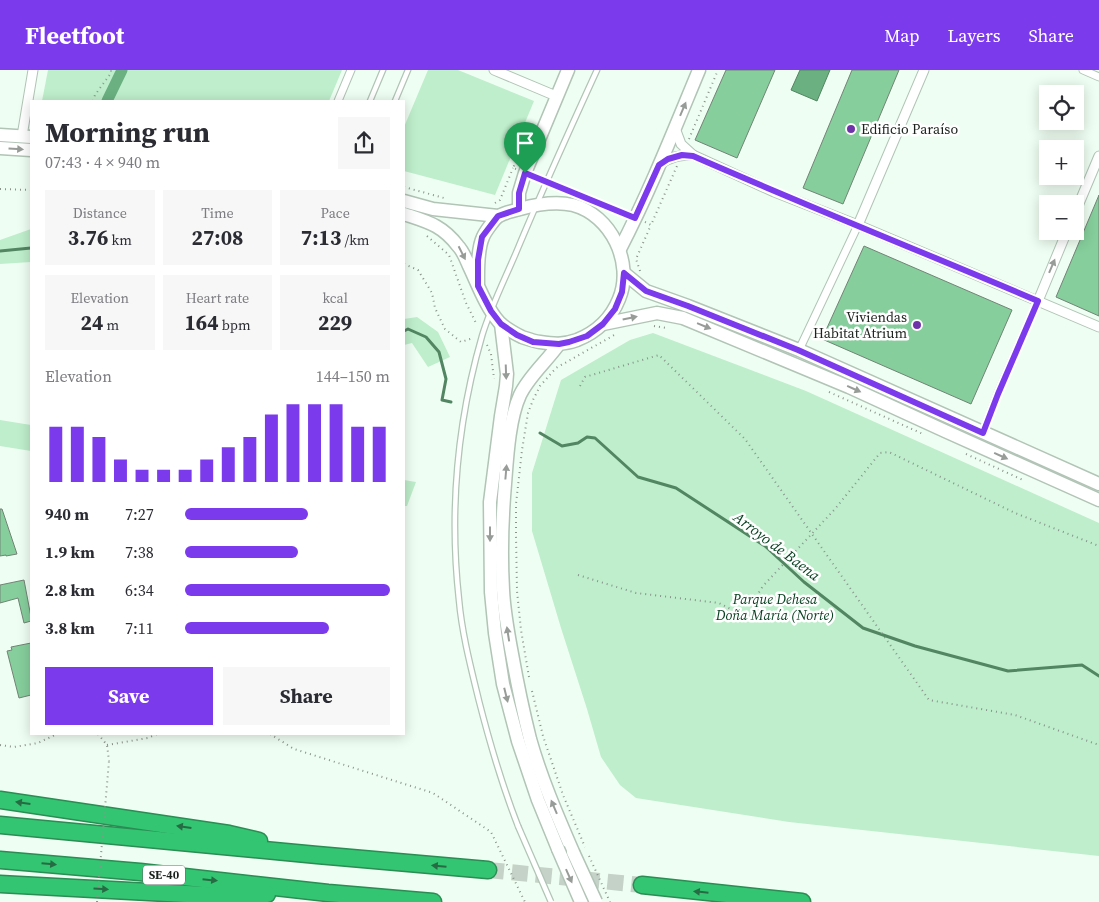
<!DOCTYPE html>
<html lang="en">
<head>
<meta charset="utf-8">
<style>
  body { margin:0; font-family:"Source Serif 4",serif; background:#f7f7f7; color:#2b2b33; height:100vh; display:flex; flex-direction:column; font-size:19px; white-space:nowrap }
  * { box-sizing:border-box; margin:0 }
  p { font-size:16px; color:#7c7c81 }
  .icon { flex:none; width:28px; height:28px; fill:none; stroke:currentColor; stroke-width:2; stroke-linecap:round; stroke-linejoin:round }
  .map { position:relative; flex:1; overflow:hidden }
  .details { position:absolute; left:30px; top:30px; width:375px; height:635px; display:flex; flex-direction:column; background:#fff; border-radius:0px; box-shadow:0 2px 12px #0003 }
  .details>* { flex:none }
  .tools { position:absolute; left:1039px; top:15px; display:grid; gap:10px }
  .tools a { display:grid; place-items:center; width:45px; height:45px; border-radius:0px; background:#fff; box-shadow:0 2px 12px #0003; font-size:25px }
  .pin { position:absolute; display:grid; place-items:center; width:42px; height:42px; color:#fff; margin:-51px -21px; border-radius:50% 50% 50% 0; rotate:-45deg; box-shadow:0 0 5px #0007 }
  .pin .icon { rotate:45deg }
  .round { display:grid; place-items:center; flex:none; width:52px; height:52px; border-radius:0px; background:#f7f7f7 }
  .summary { display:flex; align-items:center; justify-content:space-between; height:85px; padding:0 15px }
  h1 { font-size:28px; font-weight:700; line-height:38px }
  .metrics { display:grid; grid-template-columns:repeat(3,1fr); gap:8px; height:85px; padding:5px 15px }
  .metrics div { display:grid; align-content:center; border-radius:0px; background:#f7f7f7; text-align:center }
  .metrics b { font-size:21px; font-weight:700 }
  .metrics small { font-size:14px; font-weight:400 }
  .metrics p { font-size:14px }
  .chart { height:140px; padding:10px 15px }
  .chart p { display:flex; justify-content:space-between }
  .chart svg { width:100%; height:90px; margin-top:5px; stroke:#7c3aed; stroke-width:6 }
  .cta { display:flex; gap:10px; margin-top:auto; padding:10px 15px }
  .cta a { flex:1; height:58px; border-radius:0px; background:#7c3aed; color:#fff; font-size:20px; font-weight:700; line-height:58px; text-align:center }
  .cta a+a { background:#f7f7f7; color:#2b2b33 }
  ul { padding:0 15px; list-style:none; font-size:16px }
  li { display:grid; grid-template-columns:80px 60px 1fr; align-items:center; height:38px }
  li i { height:12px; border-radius:6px; background:#7c3aed }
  header { display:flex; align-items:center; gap:30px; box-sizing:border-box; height:70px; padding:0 25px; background:#7c3aed; color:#fff }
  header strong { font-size:24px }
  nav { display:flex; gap:28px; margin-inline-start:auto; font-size:18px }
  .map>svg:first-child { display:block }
</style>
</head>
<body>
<header>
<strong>Fleetfoot</strong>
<nav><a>Map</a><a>Layers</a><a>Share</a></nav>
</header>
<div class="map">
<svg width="1099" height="832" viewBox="0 0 1099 832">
  <rect width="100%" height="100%" fill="#effef2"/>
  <g fill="#beeecb">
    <polygon points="48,0 342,0 329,31 42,31"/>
    <polygon points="428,0 458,0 534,31 495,125 404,101 404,57"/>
    <polygon points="31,159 31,192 0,194 0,170"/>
    <polygon points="417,247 438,262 450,287 428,297 412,273 404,275 404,249"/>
    <polygon points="653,263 806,321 1099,453 1099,786 789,752 636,728 620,715 601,687 587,639 561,558 532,461 532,403 561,310 630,270"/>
    <polygon points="0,350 31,355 31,381 0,376"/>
    <polygon points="404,410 416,412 407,436 404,436"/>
  </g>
  <polygon fill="#6ab080" stroke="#528562" points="800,0 830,0 817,31 791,20"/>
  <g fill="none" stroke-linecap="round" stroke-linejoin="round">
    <g stroke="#528562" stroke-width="3">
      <polyline points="0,181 31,178"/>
      <polyline points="404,261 408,259 426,267 439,282 446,309 442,330 451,332"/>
      <polyline points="540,363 562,376 578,373 587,367 595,368 638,407 676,418 765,476 804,512 863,558 915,576 1008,601 1082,595 1099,606"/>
    </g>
    <polyline stroke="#6ab080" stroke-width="11" points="107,31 122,0"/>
  </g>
  <g fill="#86ce9c" stroke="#728376">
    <polygon points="726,0 775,0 737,88 695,70"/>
    <polygon points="852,0 899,0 843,134 803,118"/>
    <polygon points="1099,125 1099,246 1056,227"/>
    <polygon points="864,176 1012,240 971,334 822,269"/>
    <polygon points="0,439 2,439 17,484 6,486 6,485 0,486"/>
    <polygon points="24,510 31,547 31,551 24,553 18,528 0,533 0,515"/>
    <polygon points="31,573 31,625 19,628 7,581 12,580 11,577"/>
  </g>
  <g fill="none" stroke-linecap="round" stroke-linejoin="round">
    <polyline stroke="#c5d2c7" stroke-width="16" stroke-dasharray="16 8" stroke-linecap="butt" points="488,800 642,815"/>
    <defs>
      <g id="service">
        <polyline points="370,31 383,0"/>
        <polyline points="395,31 408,0"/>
        <path d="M518,756C502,715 490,674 479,631C471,598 462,564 459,530C449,440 457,353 482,266C491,236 506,207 518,178C543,118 570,59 597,0"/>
      </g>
      <g id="pedestrian">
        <polyline points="1083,0 1099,7"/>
        <polyline points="338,31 351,0"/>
        <polyline points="799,280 858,155"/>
        <polyline points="983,363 998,323 1038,231"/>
      </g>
      <g id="minor">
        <polyline points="494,0 556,26"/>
        <polyline points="675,58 681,74 693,85 774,122 858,155 1099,257"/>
        <polyline points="22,66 33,0"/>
        <path d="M660,94C671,87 679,85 693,85"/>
        <polyline points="1075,143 1099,86"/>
        <polyline points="858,155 924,0"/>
        <polyline points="1038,231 1067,161"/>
      </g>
      <g id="secondary">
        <polyline points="0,65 31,67"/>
        <polyline points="0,78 31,80"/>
        <polyline points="404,131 433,139 498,146"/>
        <polyline points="519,139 519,123 525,103 568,0"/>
        <path d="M404,144C428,152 442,155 458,176C463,181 466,189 469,196C478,215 486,237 499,252C505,258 514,263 522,267C528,269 533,271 540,272C554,274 563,275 577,270C597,262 611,249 619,229C634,193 611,145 573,135C555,131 538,134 520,139C514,141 505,142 499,146C495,148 485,162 483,167C477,180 478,202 478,216"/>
        <path d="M620,179C650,121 674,60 699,0"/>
        <polyline points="624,203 646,221 688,236 799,280 1099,414"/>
        <polyline points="501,254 507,304 506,316 501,346 490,432 491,522 495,563 503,614 518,671 538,730 558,779"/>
        <polyline points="603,254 657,243 683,248 849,317 945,361 1099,430"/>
        <path d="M559,274C547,291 529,306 520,325C509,349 507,388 505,414C502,449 501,485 503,520C504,542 508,563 512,584C517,612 523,641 530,669C541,708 557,745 573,782"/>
      </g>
      <g id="motorway">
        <polyline points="0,730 229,764 259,771"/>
        <polyline points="0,755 317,785 488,800"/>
        <polyline points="0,790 140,802 328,823 433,832"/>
        <polyline points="0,814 223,826 267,824"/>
        <polyline points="642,815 802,832"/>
      </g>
    </defs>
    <use href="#service" stroke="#b1c4b6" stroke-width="7"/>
    <use href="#pedestrian" stroke="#b1c4b6" stroke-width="9"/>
    <use href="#minor" stroke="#b1c4b6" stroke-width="11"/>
    <use href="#secondary" stroke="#b1c4b6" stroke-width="15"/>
    <use href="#motorway" stroke="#2b8c54" stroke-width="19"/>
    <g stroke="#89948b" stroke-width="2" stroke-dasharray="1 4" stroke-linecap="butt">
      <polyline points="93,31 95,25 111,3 111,0"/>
      <polyline points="689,69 718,0"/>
      <polyline points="516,99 513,98 519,85"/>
      <polyline points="552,115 571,122"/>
      <polyline points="404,117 444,128"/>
      <polyline points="0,119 31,120"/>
      <polyline points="495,133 500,130 513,98"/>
      <polyline points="596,133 624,144"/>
      <polyline points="645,152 651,155 677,96"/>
      <polyline points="427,166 449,185 466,233 477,255"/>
      <polyline points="404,194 418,200 432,223 435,238 445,259 461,272 473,268"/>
      <polyline points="640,201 636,189 651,155"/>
      <polyline points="654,256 667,258"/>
      <polyline points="487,275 491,284 494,309"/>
      <polyline points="580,316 585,307 659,285 745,369 929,630 1015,645 1099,675"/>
      <polyline points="829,322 923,364"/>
      <polyline points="966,384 1023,410"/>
      <path d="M578,505L636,523L719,533L742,545L758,551L761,550V546C753,533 755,528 763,516L835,439L880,383L889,382L1015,443L1099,476"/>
      <polyline points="529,607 521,560 517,521 516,465 516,434 522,380 528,343 533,330 540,316 556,298 616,264"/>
      <polyline points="532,621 543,666 563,725 585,777"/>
      <polyline points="98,664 107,675 109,691"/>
      <polyline points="270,664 294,679 433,723 491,762 525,832"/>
      <polyline points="0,675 14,677 38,673 57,664"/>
      <polyline points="107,675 148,668 157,664"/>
      <polyline points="589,786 610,832"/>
    </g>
    <use href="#service" stroke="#fff" stroke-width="4.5"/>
    <use href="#pedestrian" stroke="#fff" stroke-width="7"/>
    <use href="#minor" stroke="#fff" stroke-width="9"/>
    <use href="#secondary" stroke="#fff" stroke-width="12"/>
    <use href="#motorway" stroke="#34c572" stroke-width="16"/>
    <defs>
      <polyline id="service-bridge" points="518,756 551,832"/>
      <g id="secondary-bridge">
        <polyline points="558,779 581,832"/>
        <polyline points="573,782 596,832"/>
      </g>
    </defs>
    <use href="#service-bridge" stroke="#b1c4b6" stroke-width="7" stroke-linecap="butt"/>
    <use href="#secondary-bridge" stroke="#b1c4b6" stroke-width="15" stroke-linecap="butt"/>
    <polyline stroke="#89948b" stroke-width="2" stroke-dasharray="1 4" stroke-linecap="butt" points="97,832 109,691"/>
    <use href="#service-bridge" stroke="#fff" stroke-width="4.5"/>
    <use href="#secondary-bridge" stroke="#fff" stroke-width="12"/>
  </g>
  <defs><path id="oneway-solid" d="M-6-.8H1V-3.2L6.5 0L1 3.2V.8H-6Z" transform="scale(1.25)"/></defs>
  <g fill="#989c99">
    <use href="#oneway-solid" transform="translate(683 39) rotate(-67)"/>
    <use href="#oneway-solid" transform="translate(16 79) rotate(4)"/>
    <use href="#oneway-solid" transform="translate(462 183) rotate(63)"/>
    <use href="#oneway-solid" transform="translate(1052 196) rotate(-67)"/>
    <use href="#oneway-solid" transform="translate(630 248) rotate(-12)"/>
    <use href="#oneway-solid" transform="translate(704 256) rotate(22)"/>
    <use href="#oneway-solid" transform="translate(506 302) rotate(88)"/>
    <use href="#oneway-solid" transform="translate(854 319) rotate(24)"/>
    <use href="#oneway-solid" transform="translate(1001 386) rotate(24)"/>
    <use href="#oneway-solid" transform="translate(506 402) rotate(-85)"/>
    <use href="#oneway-solid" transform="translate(490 464) rotate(90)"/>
    <use href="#oneway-solid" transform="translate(508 564) rotate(-99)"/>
    <use href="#oneway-solid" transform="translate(506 625) rotate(76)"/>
    <use href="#oneway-solid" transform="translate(554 737) rotate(-113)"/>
    <use href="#oneway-solid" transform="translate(569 806) rotate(66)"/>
  </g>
  <g fill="#266b43">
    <use href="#oneway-solid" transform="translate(23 733) rotate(-172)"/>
    <use href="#oneway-solid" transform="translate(184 757) rotate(-172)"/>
    <use href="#oneway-solid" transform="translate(49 794) rotate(5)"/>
    <use href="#oneway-solid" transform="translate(439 796) rotate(-175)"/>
    <use href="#oneway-solid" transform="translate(210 810) rotate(6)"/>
    <use href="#oneway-solid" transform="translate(101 819) rotate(3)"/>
    <use href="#oneway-solid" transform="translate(701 822) rotate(-174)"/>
  </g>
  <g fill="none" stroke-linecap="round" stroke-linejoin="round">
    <defs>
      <path id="route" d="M682,85L693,86C807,136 923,182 1038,231L998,324L983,363L798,280L688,236L646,221L624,203L622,222L615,239L603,254L587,266L569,272L559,274L533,272L517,265L501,254L491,241L478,216V190L482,167L498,146L519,139V123L525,103L635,148L659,95L668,89Z"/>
    </defs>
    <use href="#route" stroke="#fff" stroke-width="10"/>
    <use href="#route" stroke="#7c3aed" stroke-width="6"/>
  </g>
  <g fill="#6f33a9" stroke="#fff" stroke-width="2">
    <circle cx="851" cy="59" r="5"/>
    <circle cx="917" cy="255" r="5"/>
  </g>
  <g text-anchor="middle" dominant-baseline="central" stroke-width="5" stroke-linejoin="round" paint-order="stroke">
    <rect fill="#fff" stroke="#5f6461" stroke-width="1" x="143" y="795.5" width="42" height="19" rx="4"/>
    <g font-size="12" font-weight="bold" fill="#1b221d">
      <text x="164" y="805">SE-40</text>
    </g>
    <g font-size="14" fill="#1b221d" stroke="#fff" text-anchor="start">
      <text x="861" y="59">Edificio Paraíso</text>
      <text x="907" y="247" text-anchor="end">Viviendas<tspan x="907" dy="16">Habitat Atrium</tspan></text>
    </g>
    <g font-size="14" font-style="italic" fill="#094122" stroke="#fff">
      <text x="775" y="529">Parque Dehesa<tspan x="775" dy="16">Doña María (Norte)</tspan></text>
    </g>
    <g font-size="15" font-style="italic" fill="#033d1d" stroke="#fff">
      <text transform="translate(777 476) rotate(37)">Arroyo de Baena</text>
    </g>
  </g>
</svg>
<div class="tools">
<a><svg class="icon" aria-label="locate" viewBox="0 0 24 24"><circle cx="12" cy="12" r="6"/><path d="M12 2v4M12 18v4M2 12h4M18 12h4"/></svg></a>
<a>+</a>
<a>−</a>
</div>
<div class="pin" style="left:525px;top:103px;background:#1e9e55"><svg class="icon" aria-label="arrive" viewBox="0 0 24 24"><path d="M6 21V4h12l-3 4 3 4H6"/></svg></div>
<section class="details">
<div class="summary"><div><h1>Morning run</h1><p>07:43 · 4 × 940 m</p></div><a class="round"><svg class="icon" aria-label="share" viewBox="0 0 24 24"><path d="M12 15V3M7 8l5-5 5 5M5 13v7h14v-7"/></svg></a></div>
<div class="metrics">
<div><p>Distance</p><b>3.76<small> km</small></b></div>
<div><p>Time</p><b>27:08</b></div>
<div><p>Pace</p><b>7:13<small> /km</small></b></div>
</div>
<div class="metrics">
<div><p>Elevation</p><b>24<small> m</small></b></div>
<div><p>Heart rate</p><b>164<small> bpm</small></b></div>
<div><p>kcal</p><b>229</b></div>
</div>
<div class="chart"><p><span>Elevation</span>144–150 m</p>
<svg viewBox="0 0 160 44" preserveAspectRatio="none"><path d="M5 44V17M15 44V17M25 44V22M35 44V33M45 44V38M55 44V38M65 44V38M75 44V33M85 44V27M95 44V22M105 44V11M115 44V6M125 44V6M135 44V6M145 44V17M155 44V17"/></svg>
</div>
<ul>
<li><b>940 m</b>7:27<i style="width:60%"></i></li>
<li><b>1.9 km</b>7:38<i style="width:55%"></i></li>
<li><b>2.8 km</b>6:34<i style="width:100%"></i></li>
<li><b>3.8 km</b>7:11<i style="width:70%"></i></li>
</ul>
<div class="cta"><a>Save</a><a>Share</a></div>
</section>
</div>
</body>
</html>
